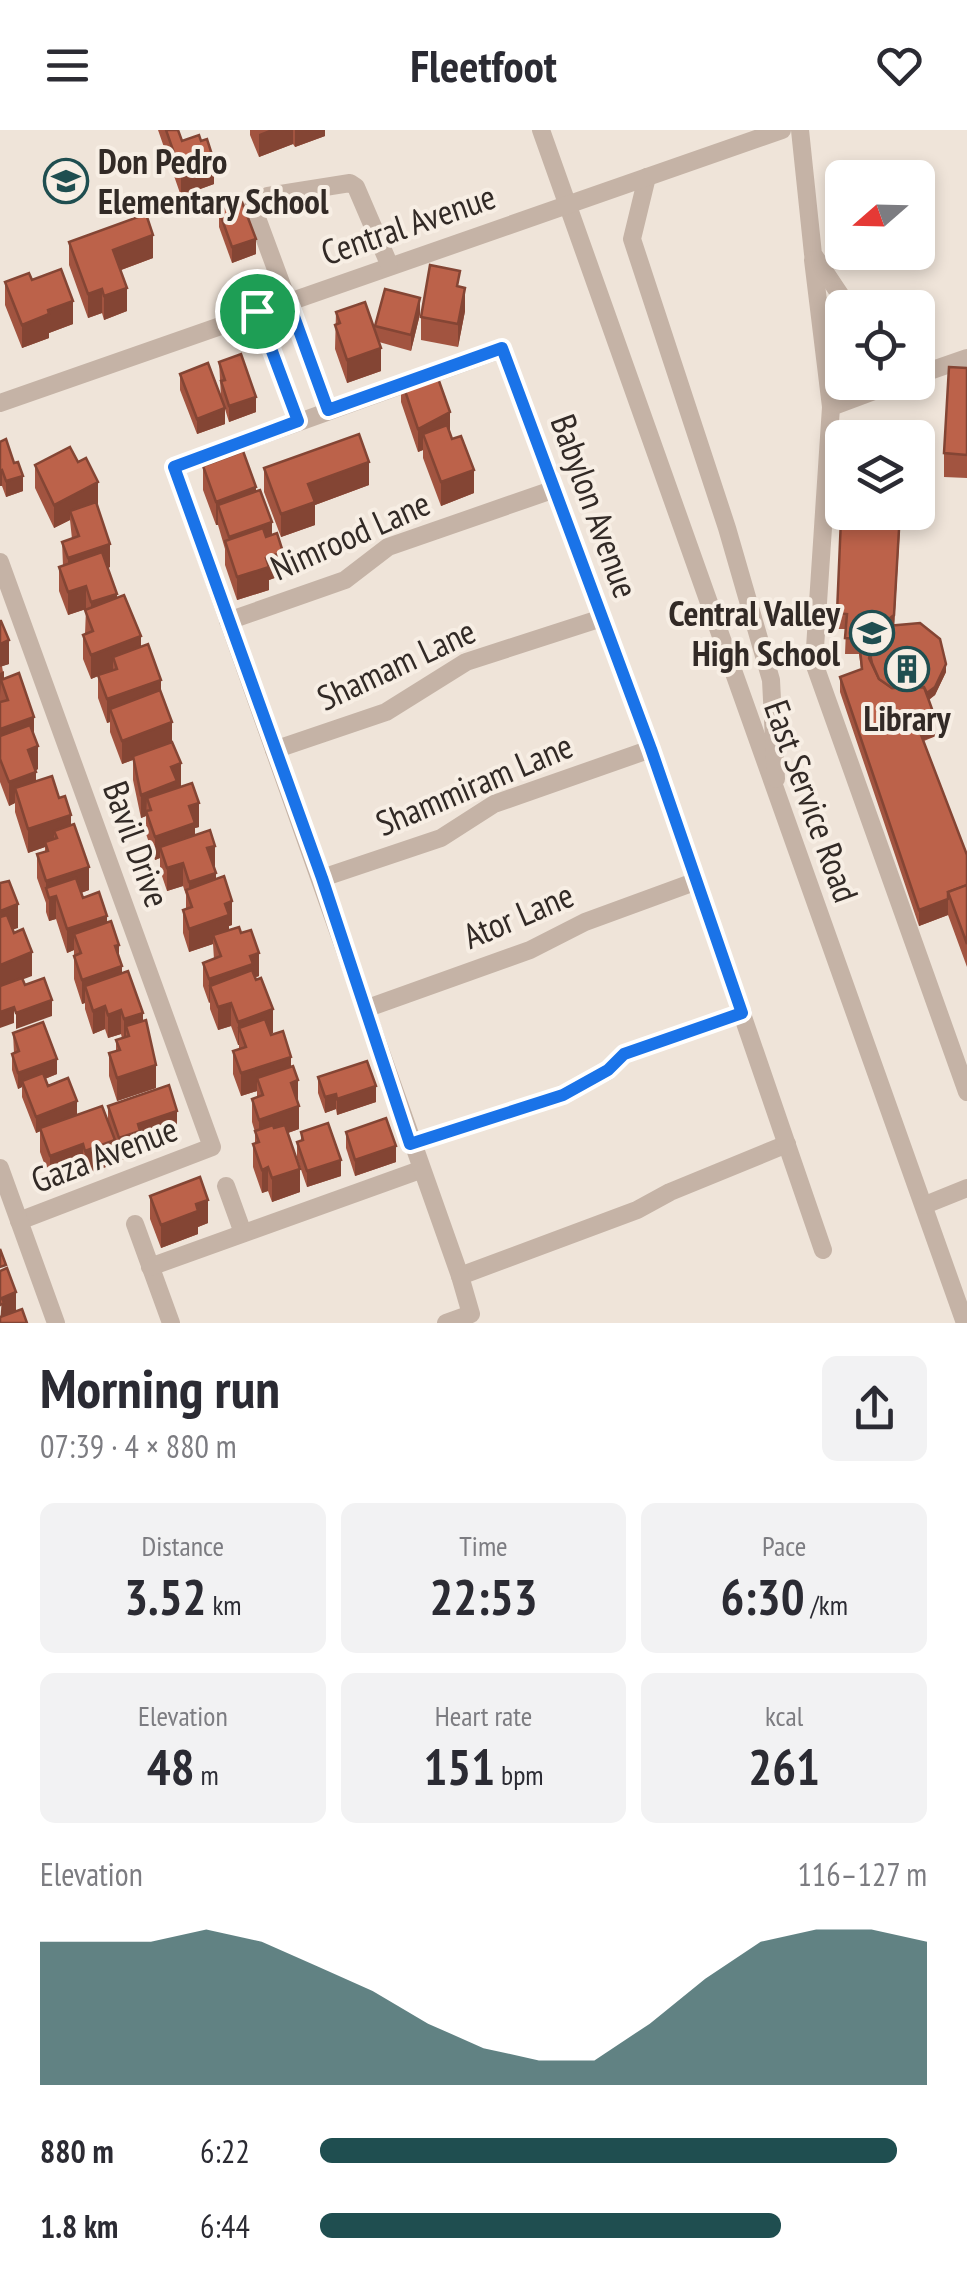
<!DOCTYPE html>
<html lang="en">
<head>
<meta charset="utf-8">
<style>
  body { margin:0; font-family:"PT Sans Narrow",sans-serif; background:#f2f2f3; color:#2b2b33; height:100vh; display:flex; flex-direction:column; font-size:38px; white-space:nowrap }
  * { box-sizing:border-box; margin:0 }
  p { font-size:32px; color:#7c7c81 }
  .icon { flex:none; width:55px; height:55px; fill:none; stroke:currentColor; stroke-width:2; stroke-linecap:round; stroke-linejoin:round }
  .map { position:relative; height:1193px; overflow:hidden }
  .details { display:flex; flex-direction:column; background:#fff; flex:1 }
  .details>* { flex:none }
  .needle { width:65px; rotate:250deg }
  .buttons { position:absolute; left:825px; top:30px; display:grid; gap:20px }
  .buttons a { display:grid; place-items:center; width:110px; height:110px; border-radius:15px; background:#fff; box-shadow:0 5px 15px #0003; font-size:50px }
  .pin { position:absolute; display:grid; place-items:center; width:85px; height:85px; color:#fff; margin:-42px; border:5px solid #fff; border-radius:50%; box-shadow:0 2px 10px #0007 }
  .round { display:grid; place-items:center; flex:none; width:105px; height:105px; border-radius:15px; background:#f2f2f3 }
  .overview { display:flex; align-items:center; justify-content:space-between; height:170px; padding:0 40px }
  h1 { font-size:55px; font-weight:800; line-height:75px }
  .stats { display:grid; grid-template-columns:repeat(3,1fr); gap:15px; height:170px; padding:10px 40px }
  .stats div { display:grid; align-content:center; border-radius:15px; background:#f2f2f3; text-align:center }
  .stats b { font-size:50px; font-weight:800 }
  .stats small { font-size:28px; font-weight:400 }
  .stats p { font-size:28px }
  .chart { height:280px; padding:20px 40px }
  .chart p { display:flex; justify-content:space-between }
  .chart svg { width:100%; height:180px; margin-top:10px; fill:#1f4e50; opacity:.7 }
  ul { padding:0 40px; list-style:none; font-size:32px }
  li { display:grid; grid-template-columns:160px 120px 1fr; align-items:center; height:75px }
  li i { height:25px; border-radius:12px; background:#1f4e50 }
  header { display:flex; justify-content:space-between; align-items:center; height:130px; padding:0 40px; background:#fff; font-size:45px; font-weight:800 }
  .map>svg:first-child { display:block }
</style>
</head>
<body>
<header><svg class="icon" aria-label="menu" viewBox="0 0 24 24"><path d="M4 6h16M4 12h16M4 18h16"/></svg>Fleetfoot<svg class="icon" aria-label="heart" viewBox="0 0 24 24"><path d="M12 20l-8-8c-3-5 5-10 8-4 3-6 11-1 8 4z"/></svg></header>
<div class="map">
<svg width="967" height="1193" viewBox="0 0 967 1193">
  <rect width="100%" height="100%" fill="#efe4d9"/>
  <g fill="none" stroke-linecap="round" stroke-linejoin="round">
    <g stroke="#c5b3a6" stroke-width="18">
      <polyline points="541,0 965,1193"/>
      <polyline points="800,0 813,124 849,178"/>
      <polyline points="647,47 632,109 727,398 771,550 776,649"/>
      <polyline points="813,130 831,277"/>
      <polyline points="257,181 298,291"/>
      <polyline points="918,245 967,228"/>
      <polyline points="898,252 831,277 814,533 967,962"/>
      <polyline points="0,273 782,0"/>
      <polyline points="328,280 253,77 268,66 350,53 356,57 389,134"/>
      <polyline points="0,432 212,1017 19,1091"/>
      <polyline points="228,491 345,450 388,417 555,359"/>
      <polyline points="274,620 386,582 466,532 602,488"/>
      <polyline points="322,748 441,708 494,674 651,619"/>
      <polyline points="365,879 530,820 585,792 697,751"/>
      <polyline points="410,1014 563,965 608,941 624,924 743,883"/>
      <polyline points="0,1038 56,1193"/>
      <polyline points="226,1056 243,1103"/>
      <polyline points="925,1075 967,1058"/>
      <polyline points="135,1094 171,1193"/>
      <polyline points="150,1137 420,1040"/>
      <polyline points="460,1146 637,1080 670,1062 787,1014"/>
      <polyline points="446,1193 471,1184 460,1146 174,337 502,219 651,619 823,1120"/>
    </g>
  </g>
  <g fill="#a25440">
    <polygon points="158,0 178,0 182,11 214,54 181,66"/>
    <polygon points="250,0 325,0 325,6 295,17 293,14 259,27 250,5"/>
    <polygon points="219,81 256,124 232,133 219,97"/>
    <polygon points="69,112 153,128 121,140 127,181 104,190 102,183 88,188 69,135"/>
    <polygon points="32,150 73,194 49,203 49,208 22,218 5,175 5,152"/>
    <polygon points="460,157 465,181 458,217 421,210 421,187"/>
    <polygon points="336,182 375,201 375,196 420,184 411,221 379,212 381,241 347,253 335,219"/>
    <polygon points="219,232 256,282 229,292 225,279 225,294 197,304 180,260 180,244 221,267"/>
    <polygon points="967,238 967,348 944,347 944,323"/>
    <polygon points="401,249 450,305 474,363 441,376 423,328 423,320 418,322 401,272"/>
    <polygon points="0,312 23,361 6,367 2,356 0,356"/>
    <polygon points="35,335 98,376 110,437 108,438 117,468 161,562 181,657 199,697 195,698 195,705 215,739 216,749 232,795 229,796 229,800 259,846 255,848 273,903 270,904 291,937 298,973 299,999 288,1003 300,1062 272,1072 268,1061 262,1063 253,1037 253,1014 255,1013 255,1002 252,992 252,969 257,967 257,961 241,966 233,944 233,921 239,919 239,915 238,915 231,896 218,900 210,879 210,872 209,873 203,856 203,833 214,829 213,814 189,822 183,803 183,780 186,779 186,765 183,756 167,761 160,740 160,728 155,730 146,704 146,686 141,688 133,650 133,630 122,634 110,602 110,592 107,593 98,568 98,546 91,549 83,529 83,505 85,504 86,479 68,485 59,461 59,437 63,436 62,412 72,409 70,390 54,398 35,358"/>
    <polygon points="203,336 256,361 272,405 283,445 269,450 269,460 237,470 225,435 225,419 218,395 216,395 203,360"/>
    <polygon points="264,338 369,355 315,375 315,395 281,407 264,362"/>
    <polygon points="842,382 901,382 894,496 946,542 935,565 929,570 936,606 924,611 967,725 967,837 948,785 919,796 840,562 840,547 861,539 859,524 845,524 846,499 837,499"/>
    <polygon points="0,491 9,534 2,536 4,548 34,606 38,639 35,641 36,651 59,668 71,695 89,760 81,763 83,768 107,792 119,827 122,843 143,890 156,958 117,971 109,946 109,923 116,921 116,910 122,908 121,904 108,908 105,899 93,904 85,879 85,873 82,874 74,849 74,820 67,823 56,789 49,791 46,782 46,773 37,748 37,724 45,722 45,717 28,723 15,682 15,673 9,676 0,652"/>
    <polygon points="13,903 57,944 45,949 48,956 77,985 108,992 108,976 177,1004 140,1017 140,1024 119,1031 115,1018 115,1034 85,1044 83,1037 50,1049 40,1022 40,1001 36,1003 22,967 22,957 18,959 12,940 12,924 14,923"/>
    <polygon points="318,947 376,972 337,985 336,979 325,983 318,963"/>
    <polygon points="301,1002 341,1046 307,1057 297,1028 297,1012 301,1011"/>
    <polygon points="346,1002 396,1032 355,1046 346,1018"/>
    <polygon points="150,1066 208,1093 198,1097 198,1104 161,1118 150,1089"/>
  </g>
  <g fill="#844534">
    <polygon points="269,0 293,0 293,14 259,27 259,4"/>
    <polygon points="295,0 325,0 325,6 295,17"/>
    <polygon points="214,31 214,54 181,66 181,43"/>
    <polygon points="153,105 153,128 113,143 113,120"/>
    <polygon points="256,109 256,124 232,133 232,117"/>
    <polygon points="127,158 127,181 104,190 104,166"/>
    <polygon points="465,158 465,181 458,217 458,194"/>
    <polygon points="102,159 102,183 88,188 88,164"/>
    <polygon points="420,168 420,184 411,221 411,205"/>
    <polygon points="73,171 73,194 49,203 49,208 22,218 22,195 48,180"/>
    <polygon points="381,218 381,241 347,253 347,230"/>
    <polygon points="256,267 256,282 229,292 229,276"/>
    <polygon points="225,278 225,294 197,304 197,289"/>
    <polygon points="450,282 450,306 423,304 423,320 418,322 418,299"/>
    <polygon points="369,332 369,355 315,375 315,395 281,407 281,384 308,354"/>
    <polygon points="2,340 2,356 0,356 0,341"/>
    <polygon points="474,340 474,363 441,376 441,352"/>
    <polygon points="23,346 23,361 6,367 6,351"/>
    <polygon points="98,352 98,376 73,389 70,381 70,390 54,398 54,375"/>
    <polygon points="256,357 256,380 218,375 218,395 216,395 216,372"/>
    <polygon points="900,382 894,501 869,544 869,528"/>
    <polygon points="272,392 272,415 229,423 229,407"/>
    <polygon points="110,414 110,437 68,452 68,428"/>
    <polygon points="283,422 283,445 269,450 269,460 237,470 237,447 266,428"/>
    <polygon points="86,456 86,479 68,485 68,462"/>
    <polygon points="117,464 117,487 91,496 91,472"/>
    <polygon points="141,506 141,529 113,527 113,540 91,549 91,525"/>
    <polygon points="9,510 9,534 0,537 0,514"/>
    <polygon points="946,534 946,542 935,565 924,573 924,565"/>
    <polygon points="4,541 4,560 1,550 0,566 0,543"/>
    <polygon points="161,550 161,574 110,579 110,592 107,593 107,569"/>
    <polygon points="34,587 34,610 0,622 0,599"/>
    <polygon points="936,590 936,606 918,612 918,597"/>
    <polygon points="172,592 172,615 122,634 122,611"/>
    <polygon points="38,616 38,639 28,644 28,620"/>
    <polygon points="181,633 181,657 151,680 147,668 146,686 141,688 141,665 171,637"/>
    <polygon points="36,642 36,665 15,658 15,673 9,676 9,652"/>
    <polygon points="199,673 199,697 195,698 195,717 160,717 160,728 155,730 155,707 189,676"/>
    <polygon points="71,685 71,708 57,708 54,701 54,714 45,712 45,717 28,723 28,699"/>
    <polygon points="215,716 215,739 207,718"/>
    <polygon points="183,733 183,756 167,761 167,738"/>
    <polygon points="89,737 89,760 58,771 56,766 56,789 49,791 49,768 46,760 46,751"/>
    <polygon points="216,743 216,766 189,770 189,752"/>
    <polygon points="948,769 948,785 919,796 919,780"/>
    <polygon points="232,771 232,795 229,796 229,809 213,805 213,814 189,822 189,799 225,774"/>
    <polygon points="18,774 18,798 0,804 0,781"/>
    <polygon points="107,786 107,809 74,804 74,820 67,823 67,799"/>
    <polygon points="119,815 119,837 122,836 122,859 85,856 85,873 82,874 82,850 115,816"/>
    <polygon points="32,822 32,846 0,858 0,835"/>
    <polygon points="259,823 259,846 210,856 210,872 209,873 209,849 250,826"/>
    <polygon points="52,870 52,886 16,899 16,883"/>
    <polygon points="231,873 231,896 218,900 218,877"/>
    <polygon points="105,876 105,899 93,904 93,881"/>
    <polygon points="14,877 14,893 0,898 0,882"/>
    <polygon points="273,879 273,903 244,913 239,898 239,915 238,915 238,892"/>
    <polygon points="121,880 121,904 108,908 108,885"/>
    <polygon points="143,883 143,906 129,906 126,896 126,912 124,913 124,889"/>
    <polygon points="291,927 291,950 257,948 257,961 241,966 241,943"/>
    <polygon points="57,929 57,944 24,957 22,951 22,957 18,959 18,943"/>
    <polygon points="156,935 156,958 117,971 117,948"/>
    <polygon points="298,950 298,974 291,953"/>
    <polygon points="376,956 376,972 337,985 337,969"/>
    <polygon points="336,964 336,979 325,983 325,967"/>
    <polygon points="77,971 77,986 36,1003 36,987"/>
    <polygon points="299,976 299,999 259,1013 259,990"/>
    <polygon points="177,981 177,1004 140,1017 140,1024 119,1031 119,1008 138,994"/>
    <polygon points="115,1010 115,1034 85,1044 85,1021"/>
    <polygon points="83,1014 83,1037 50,1049 50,1026"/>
    <polygon points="396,1016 396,1032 355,1046 355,1030"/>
    <polygon points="341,1030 341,1046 307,1057 307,1041"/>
    <polygon points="268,1037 268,1061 262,1063 262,1040"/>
    <polygon points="300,1039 300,1062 272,1072 272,1048"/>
    <polygon points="208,1070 208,1093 198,1097 198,1104 161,1118 161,1095 196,1074"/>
    <polygon points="16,1162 16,1185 0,1193 2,1168"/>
  </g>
  <g fill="#bc624a" stroke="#844534" stroke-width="2.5">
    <polygon points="166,0 178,0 182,11 199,5 201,11 207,9 214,31 181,43"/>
    <polygon points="242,72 256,109 232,117 219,81"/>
    <polygon points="146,84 153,105 113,120 127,158 104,166 102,159 88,164 69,112"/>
    <polygon points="430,135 460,141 457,156 465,158 458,194 421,187"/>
    <polygon points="61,139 73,171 48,180 49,184 22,195 5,152 29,143 32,150"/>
    <polygon points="385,159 420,168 411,205 375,196"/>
    <polygon points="365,172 381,218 347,230 335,195 340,193 336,182"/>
    <polygon points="241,224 256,267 229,276 221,251 225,250 219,232"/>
    <polygon points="208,233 225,278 197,289 180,244"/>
    <polygon points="434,237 450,282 418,299 401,249"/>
    <polygon points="949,237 967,238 967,325 944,323"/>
    <polygon points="447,295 452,309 461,306 474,340 441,352 423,304"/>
    <polygon points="846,297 905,299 904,308 845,308"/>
    <polygon points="359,304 369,332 308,354 315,372 281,384 264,338"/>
    <polygon points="6,309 14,333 18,332 23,346 6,351 2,340 0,341 0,312"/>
    <polygon points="70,317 78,332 86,328 98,352 54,375 35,335"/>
    <polygon points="243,321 256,357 216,372 203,336"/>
    <polygon points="260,360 272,392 229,407 218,375"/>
    <polygon points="842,365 842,382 900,382 894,485 876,499 869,528 879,549 892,558 924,557 936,590 918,597 967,725 967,755 948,762 948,769 919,780 840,547 862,539 859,509 845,508 847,484 837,483"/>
    <polygon points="96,372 110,414 68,428 62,412 79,406 70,381"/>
    <polygon points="263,398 266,407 277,403 283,422 266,428 269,437 237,447 225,411"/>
    <polygon points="102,422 117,464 91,472 86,456 68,462 59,437"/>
    <polygon points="124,465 141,506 91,525 83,505 93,501 85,480"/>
    <polygon points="0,491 1,491 9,510 0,514"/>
    <polygon points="920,493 940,509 946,534 935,557 927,563 924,557 892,558 879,549 872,533 870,524 871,518 887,496"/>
    <polygon points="148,514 161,550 107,569 98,545 117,539 113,527"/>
    <polygon points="19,543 34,587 0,599 0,572 8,570 1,550"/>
    <polygon points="160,560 172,592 122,611 110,579"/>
    <polygon points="30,595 38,616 28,620 36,642 9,652 0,629 0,606"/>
    <polygon points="172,612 181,633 171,637 177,651 141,665 133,626"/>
    <polygon points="52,646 59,668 65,666 71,685 28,699 15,658"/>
    <polygon points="192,653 199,673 189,676 195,693 155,707 146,681 151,680 147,668"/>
    <polygon points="74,694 89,737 46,751 37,724 48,721 45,712 57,708 54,701"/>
    <polygon points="210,700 215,716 207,718 216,743 189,752 183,733 167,738 160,717"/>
    <polygon points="224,746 232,771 225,774 229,785 189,799 183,780 192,777 186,760"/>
    <polygon points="76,748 83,768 99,762 107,786 67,799 56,766 49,768 46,758"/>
    <polygon points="9,751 18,774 0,781 0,753"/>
    <polygon points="967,755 967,814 948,762"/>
    <polygon points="7,785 14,803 23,799 32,822 0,835 0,787"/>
    <polygon points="111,791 119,815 115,816 122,836 82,850 74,826 81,823 74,804"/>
    <polygon points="239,797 241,803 251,800 259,823 250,826 253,834 209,849 203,833 221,826 213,805"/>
    <polygon points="252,840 256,850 261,848 273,879 238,892 231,873 218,877 210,856"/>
    <polygon points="128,841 143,883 124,889 121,880 108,885 105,876 93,881 85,856"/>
    <polygon points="22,848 25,855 44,848 52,870 16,883 14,877 0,882 0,856"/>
    <polygon points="265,889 271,905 283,901 291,927 241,943 233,921 246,917 239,898"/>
    <polygon points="146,890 156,935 117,948 109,923 120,920 116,910 129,906 126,896"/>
    <polygon points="43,892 57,929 18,943 12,924 19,921 13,903"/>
    <polygon points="367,931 376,956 337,969 336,964 325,967 318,947"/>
    <polygon points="293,936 298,950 291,953 299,976 259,990 252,969 263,965 257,948"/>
    <polygon points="43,943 48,956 68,948 77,971 36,987 22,951"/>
    <polygon points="169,955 177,981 138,994 140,1001 119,1008 108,976"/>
    <polygon points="102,976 115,1010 85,1021 83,1014 50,1026 40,998"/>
    <polygon points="386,988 396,1016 355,1030 346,1002"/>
    <polygon points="328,993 341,1030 307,1041 297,1012 303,1010 301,1002"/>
    <polygon points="273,995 274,998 285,995 300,1039 272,1048 268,1037 262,1040 253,1014 259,1012 255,1001"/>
    <polygon points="200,1047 208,1070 196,1074 198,1081 161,1095 150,1066"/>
    <polygon points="0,1119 6,1135 0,1137"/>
    <polygon points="7,1138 16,1162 2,1168 4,1173 0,1175 0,1141"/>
    <polygon points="22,1179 27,1193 0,1193 0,1187"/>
  </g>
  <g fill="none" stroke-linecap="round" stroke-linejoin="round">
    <defs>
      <polygon id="route" points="288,170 328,280 502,218 651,619 742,883 624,924 608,940 563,965 410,1014 322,748 174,337 298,291 257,181"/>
    </defs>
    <use href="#route" stroke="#fff" stroke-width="20"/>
    <use href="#route" stroke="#1a73e8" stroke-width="12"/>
  </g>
  <defs>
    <symbol id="school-ring" viewBox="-11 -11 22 22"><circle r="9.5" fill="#f7eee4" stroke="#1f4e50" stroke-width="1.5"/><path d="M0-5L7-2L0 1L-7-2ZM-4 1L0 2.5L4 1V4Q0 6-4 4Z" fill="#1f4e50"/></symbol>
    <symbol id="building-ring" viewBox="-11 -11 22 22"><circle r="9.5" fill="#f7eee4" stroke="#1f4e50" stroke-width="1.5"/><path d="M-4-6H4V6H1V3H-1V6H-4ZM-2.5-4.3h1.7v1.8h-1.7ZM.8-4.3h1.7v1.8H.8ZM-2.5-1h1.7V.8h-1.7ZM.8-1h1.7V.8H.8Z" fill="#1f4e50"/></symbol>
  </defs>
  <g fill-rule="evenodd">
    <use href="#school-ring" x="41" y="26" width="50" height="50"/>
    <use href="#school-ring" x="847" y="478" width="50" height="50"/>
    <use href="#building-ring" x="882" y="514" width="50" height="50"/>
  </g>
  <g text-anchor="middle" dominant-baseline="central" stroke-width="8" stroke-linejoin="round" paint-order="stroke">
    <g font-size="35" font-weight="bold" fill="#322a26" stroke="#f7eee4" text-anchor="start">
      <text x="98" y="31">Don Pedro<tspan x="98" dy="40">Elementary School</tspan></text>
      <text x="840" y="483" text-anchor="end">Central Valley<tspan x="840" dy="40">High School</tspan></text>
      <text x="907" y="588" text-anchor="middle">Library</text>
    </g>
    <g font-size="35" fill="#322a26" stroke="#f7eee4">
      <text transform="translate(408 94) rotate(-19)">Central Avenue</text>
      <text transform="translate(595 376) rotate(70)">Babylon Avenue</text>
      <text transform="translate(350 405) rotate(-24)">Nimrood Lane</text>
      <text transform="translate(396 534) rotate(-25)">Shamam Lane</text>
      <text transform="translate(474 654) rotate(-23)">Shammiram Lane</text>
      <text transform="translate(812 671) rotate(70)">East Service Road</text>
      <text transform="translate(137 714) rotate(70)">Bavil Drive</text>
      <text transform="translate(518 785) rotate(-23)">Ator Lane</text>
      <text transform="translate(104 1024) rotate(-21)">Gaza Avenue</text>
    </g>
  </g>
</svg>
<div class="buttons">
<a><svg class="needle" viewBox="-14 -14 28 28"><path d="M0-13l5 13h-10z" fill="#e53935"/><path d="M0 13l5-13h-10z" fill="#7c7c81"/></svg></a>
<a><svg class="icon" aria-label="locate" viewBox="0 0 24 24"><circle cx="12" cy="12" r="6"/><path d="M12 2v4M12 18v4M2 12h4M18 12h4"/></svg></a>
<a><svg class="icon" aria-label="layers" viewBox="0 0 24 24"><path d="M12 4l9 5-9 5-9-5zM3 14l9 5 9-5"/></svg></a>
</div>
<div class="pin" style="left:257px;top:181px;background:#1e9e55"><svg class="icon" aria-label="arrive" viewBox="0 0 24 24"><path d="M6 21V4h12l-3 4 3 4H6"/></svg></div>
</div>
<section class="details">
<div class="overview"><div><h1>Morning run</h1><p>07:39 · 4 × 880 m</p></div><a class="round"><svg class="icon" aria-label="share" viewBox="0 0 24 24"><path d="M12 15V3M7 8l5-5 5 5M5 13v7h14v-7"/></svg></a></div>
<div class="stats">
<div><p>Distance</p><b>3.52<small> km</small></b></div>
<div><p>Time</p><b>22:53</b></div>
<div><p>Pace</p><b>6:30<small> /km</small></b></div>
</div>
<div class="stats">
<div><p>Elevation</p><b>48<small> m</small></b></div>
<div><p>Heart rate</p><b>151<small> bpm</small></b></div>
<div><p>kcal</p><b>261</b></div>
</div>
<div class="chart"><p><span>Elevation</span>116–127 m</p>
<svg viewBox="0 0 160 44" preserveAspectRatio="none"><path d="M0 44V9L10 9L20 9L30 6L40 9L50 15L60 21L70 29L80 35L90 38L100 38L110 29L120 18L130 9L140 6L150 6L160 9V44z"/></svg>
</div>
<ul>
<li><b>880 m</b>6:22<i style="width:95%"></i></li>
<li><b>1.8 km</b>6:44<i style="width:76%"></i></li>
</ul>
</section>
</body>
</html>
